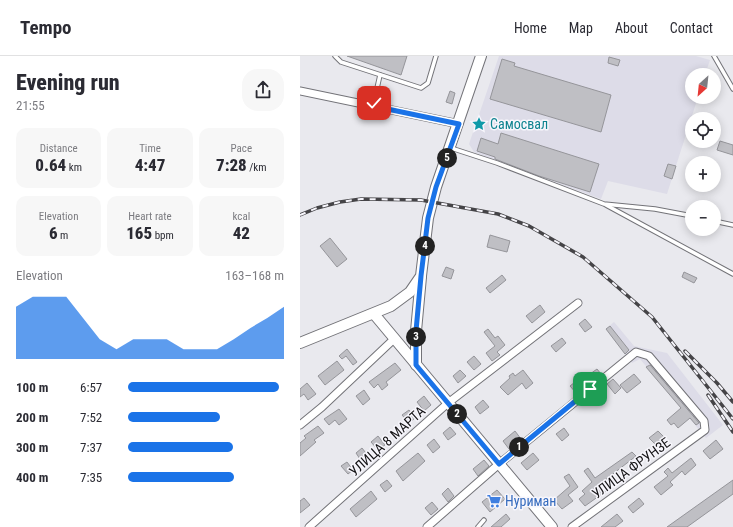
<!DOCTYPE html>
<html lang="en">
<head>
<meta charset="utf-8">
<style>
  body { margin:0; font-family:"Roboto Condensed",sans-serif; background:#f7f7f7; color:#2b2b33; height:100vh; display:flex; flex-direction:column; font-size:15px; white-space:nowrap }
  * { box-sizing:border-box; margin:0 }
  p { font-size:13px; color:#7c7c81 }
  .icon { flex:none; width:22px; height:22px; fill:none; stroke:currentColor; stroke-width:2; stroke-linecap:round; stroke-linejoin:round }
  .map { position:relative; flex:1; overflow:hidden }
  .details { display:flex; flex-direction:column; background:#fff; width:300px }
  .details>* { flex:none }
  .needle { width:26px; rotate:207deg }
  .buttons { position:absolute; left:385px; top:12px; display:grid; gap:8px }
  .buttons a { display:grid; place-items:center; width:36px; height:36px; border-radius:50%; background:#fff; box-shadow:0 2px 10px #0003; font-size:20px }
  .pin { position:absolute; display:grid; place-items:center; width:34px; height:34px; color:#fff; margin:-17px; border-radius:8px; box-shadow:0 2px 6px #0006 }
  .km { position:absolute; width:20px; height:20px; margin:-10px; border-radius:50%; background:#222; color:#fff; font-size:11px; line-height:20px; text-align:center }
  .round { display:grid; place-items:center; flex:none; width:42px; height:42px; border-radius:16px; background:#f7f7f7 }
  .summary { display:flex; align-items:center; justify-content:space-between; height:68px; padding:0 16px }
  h1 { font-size:22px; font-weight:800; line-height:30px }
  .figures { display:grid; grid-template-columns:repeat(3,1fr); gap:6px; height:68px; padding:4px 16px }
  .figures div { display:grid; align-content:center; border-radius:10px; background:#f7f7f7; text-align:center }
  .figures b { font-size:17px; font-weight:800 }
  .figures small { font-size:11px; font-weight:400 }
  .figures p { font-size:11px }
  .chart { height:112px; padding:8px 16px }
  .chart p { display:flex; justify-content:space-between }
  .chart svg { width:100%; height:72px; margin-top:4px; fill:#1a73e8; opacity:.7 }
  ul { padding:0 16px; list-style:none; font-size:13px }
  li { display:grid; grid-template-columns:64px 48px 1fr; align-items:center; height:30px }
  li i { height:10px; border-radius:5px; background:#1a73e8 }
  header { display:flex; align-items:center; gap:24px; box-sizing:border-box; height:56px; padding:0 20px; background:#fff; border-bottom:1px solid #e1e1e2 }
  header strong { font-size:19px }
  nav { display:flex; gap:22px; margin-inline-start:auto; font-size:14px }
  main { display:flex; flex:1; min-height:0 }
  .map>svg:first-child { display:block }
</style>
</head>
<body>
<header>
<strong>Tempo</strong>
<nav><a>Home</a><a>Map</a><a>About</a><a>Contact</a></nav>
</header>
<main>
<section class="details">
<div class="summary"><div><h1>Evening run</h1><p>21:55</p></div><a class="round"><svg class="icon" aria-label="share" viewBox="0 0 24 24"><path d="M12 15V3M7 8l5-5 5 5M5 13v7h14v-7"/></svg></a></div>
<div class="figures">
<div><p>Distance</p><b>0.64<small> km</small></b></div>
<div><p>Time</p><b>4:47</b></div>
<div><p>Pace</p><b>7:28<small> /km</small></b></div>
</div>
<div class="figures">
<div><p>Elevation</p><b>6<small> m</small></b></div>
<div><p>Heart rate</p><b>165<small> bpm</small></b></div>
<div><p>kcal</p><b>42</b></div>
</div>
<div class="chart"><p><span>Elevation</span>163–168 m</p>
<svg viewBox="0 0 160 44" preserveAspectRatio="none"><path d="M0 44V12L10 6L20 6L30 6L40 19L50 32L60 38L70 32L80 32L90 32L100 38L110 38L120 38L130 32L140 25L150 19L160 12V44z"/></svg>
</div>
<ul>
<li><b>100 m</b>6:57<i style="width:97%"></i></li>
<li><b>200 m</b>7:52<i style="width:59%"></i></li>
<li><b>300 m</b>7:37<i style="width:67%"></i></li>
<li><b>400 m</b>7:35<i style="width:68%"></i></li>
</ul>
</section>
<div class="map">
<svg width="433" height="471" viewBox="0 0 433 471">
  <rect width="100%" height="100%" fill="#e9e9ee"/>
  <g fill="#dddce8">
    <polygon points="199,0 396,0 410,4 405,19 392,19 392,41 398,41 367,138 308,125 301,143 174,96 169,88"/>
    <polygon points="314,266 334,290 367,297 423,369 406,382 340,303 332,307 306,273"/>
  </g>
  <g fill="#bfbfc4" stroke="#95959a">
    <polygon points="47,0 107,0 101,19"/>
    <polygon points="309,1 320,4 318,10 308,7"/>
    <polygon points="202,3 215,7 214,10 311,39 301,76 190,43"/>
    <polygon points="150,35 155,37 152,48 146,46"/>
    <polygon points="201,77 299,108 290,136 239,120 195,103 195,101 177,95 181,82 198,88"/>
    <polygon points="420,85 433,89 433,99 417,94"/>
    <polygon points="368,108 376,110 372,123 364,120"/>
    <polygon points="190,179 210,185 207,196 187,191"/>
    <polygon points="30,182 47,203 37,211 20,190"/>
    <polygon points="146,211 154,214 151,223 142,220"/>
    <polygon points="384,216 397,222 394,227 382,221"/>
    <polygon points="202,219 206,224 190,237 186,232"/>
    <polygon points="240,249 245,256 232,267 226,260"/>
    <polygon points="285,263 292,271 285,276 279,268"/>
    <polygon points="310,270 329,294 325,298 306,273"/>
    <polygon points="188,273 195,282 198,280 205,289 197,296 200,299 192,305 186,297 195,290 184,276"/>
    <polygon points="262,282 266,287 256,296 251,290"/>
    <polygon points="47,293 57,306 53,309 46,300 42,303 39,300"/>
    <polygon points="174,300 181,308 174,314 167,306"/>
    <polygon points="37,305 44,314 25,329 18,320"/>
    <polygon points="95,307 101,314 86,326 88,329 82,334 78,328 74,332 69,326"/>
    <polygon points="350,309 399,367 396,369 390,362 378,372 374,367 371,369 367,364 381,352 346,311"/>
    <polygon points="297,313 301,318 277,338 270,330 284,319 286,321"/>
    <polygon points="160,314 166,320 158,327 153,320"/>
    <polygon points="223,314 233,327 226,333 222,327 208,339 200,331 210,322 209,320 213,317 215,320"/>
    <polygon points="334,318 341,326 327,337 320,329"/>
    <polygon points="313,323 321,332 315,338 307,328"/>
    <polygon points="7,327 16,338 8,344 4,338 0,341 0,333"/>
    <polygon points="64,334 70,343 63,349 56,340"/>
    <polygon points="124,340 131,349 124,355 117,346"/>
    <polygon points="183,344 189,351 180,358 175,351"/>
    <polygon points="39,353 47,363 39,369 35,364 29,369 24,363"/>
    <polygon points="109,354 115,362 109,367 102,359"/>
    <polygon points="18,370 24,377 14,384 16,386 0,400 0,387 6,382 4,380"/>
    <polygon points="150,371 156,378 148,384 143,377"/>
    <polygon points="264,372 269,379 262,385 256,378"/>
    <polygon points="215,375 221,383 209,393 203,385"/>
    <polygon points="358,375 364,381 355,388 349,382"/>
    <polygon points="78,380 85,389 78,394 71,386"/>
    <polygon points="134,383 140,391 133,397 127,389"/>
    <polygon points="416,384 423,393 410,403 403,395"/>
    <polygon points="62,392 69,401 62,406 56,397"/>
    <polygon points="332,396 336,400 300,428 306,435 285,450 279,443 285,438 282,435 292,426 284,415 288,412 295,422"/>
    <polygon points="118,397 125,405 103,425 96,415"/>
    <polygon points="233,397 239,404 227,414 221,407"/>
    <polygon points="391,402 396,409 385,419 382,415 370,426 373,429 361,439 354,431 368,420 364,416 368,412 372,417"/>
    <polygon points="184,404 189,410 178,420 173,413"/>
    <polygon points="47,406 53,414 48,418 41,410"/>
    <polygon points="269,418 278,431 268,439 273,445 262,453 254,444 270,430 264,421"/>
    <polygon points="87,424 92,430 85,436 80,429"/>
    <polygon points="433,424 433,438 387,471 367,471"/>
    <polygon points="148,432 154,440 148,446 142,438"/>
    <polygon points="197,434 205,443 190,456 182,446"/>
    <polygon points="71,435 77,443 56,461 50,453"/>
    <polygon points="4,442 10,449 0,457 0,445"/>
    <polygon points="339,442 344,448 333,457 328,451"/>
    <polygon points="132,446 138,453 131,459 125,452"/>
    <polygon points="206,458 210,463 201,471 191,471"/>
    <polygon points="317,458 323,465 315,471 301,471"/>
  </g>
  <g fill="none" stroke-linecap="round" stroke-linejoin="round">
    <defs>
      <g id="service">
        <polyline points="35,0 41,6 121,32 128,27 136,0"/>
        <polyline points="414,0 433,33"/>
        <polyline points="73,50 80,19"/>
        <polyline points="151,92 197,107 304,148 355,153 392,160"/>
        <polyline points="306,149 433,218"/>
        <polyline points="414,165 433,169"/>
        <polyline points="178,471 184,464"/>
      </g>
      <g id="minor">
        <polyline points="0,35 159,68"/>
        <polyline points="0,369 22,351 94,283"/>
        <polyline points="9,471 148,347 278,247"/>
        <polyline points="127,471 199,408 336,296 349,300 404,365 405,374 272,471"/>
      </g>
      <g id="secondary">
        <polyline points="74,258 252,471"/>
        <polyline points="0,287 91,250 110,236 121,220 128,162 136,131 181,0"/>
        <polyline points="116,309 116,275 121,221"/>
      </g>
    </defs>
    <use href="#service" stroke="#737378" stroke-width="5.5"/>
    <use href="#minor" stroke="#737378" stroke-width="9"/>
    <use href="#secondary" stroke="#737378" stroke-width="12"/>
    <use href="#service" stroke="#fff" stroke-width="3.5"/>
    <use href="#minor" stroke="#fff" stroke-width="7"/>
    <use href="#secondary" stroke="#fff" stroke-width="10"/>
    <defs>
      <g id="rail">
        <polyline points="0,159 17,152 40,146 61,143 121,144 198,158 229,170 283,201 352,261 433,363"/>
        <polyline points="385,295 417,327 433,346"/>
        <polyline points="408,339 433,376"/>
      </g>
    </defs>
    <use href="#rail" stroke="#454447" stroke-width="3.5"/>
    <use href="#rail" stroke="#f7f6fc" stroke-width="2" stroke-dasharray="6" stroke-linecap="butt"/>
  </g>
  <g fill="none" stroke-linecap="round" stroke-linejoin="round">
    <defs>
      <polyline id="route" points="74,47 73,50 159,68 136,131 128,162 121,220 116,275 116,309 199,408 290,333"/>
    </defs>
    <use href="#route" stroke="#fff" stroke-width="8"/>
    <use href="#route" stroke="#1a73e8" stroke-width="5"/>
  </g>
  <defs>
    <symbol id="sight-bare" viewBox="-9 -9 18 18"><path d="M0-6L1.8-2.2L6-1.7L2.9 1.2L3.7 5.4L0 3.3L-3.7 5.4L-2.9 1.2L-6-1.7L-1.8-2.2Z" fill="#0f9aa8" stroke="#f7f6fc" stroke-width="2.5" paint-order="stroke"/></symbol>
    <symbol id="supermarket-bare" viewBox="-9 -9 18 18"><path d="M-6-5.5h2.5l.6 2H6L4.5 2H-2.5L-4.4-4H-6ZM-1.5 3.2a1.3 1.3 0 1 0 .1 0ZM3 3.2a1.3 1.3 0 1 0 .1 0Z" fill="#3f7fe0" stroke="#f7f6fc" stroke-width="2.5" paint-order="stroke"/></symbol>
  </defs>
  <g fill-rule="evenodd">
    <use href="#sight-bare" x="169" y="58" width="20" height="20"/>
    <use href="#supermarket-bare" x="184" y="435" width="20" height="20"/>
  </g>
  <g text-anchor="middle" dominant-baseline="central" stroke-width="3" stroke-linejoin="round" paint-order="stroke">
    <g font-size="14" fill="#0d838f" stroke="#f7f6fc" text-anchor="start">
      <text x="190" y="68">Самосвал</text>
    </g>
    <g font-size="14" fill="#141315" stroke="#f7f6fc">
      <text transform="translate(87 385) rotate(-42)">УЛИЦА 8 МАРТА</text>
      <text transform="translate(331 412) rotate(-36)">УЛИЦА ФРУНЗЕ</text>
    </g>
    <g font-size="14" fill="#366cbe" stroke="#f7f6fc" text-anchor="start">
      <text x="205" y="445">Нуриман</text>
    </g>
  </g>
</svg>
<div class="buttons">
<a><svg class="needle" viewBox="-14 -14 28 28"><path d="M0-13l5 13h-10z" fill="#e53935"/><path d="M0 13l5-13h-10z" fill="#7c7c81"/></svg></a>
<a><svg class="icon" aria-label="locate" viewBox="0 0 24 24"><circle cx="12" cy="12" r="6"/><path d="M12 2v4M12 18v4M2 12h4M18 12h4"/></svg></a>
<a>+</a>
<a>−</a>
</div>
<div class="pin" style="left:290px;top:333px;background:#1e9e55"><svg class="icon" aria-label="arrive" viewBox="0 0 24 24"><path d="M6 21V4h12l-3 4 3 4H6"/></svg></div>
<div class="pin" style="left:74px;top:47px;background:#d93025"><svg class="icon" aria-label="check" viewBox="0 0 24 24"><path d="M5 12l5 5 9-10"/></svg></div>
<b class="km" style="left:219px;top:391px">1</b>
<b class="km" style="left:157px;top:358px">2</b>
<b class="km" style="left:116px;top:281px">3</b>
<b class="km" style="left:125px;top:190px">4</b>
<b class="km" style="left:147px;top:102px">5</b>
</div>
</main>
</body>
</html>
